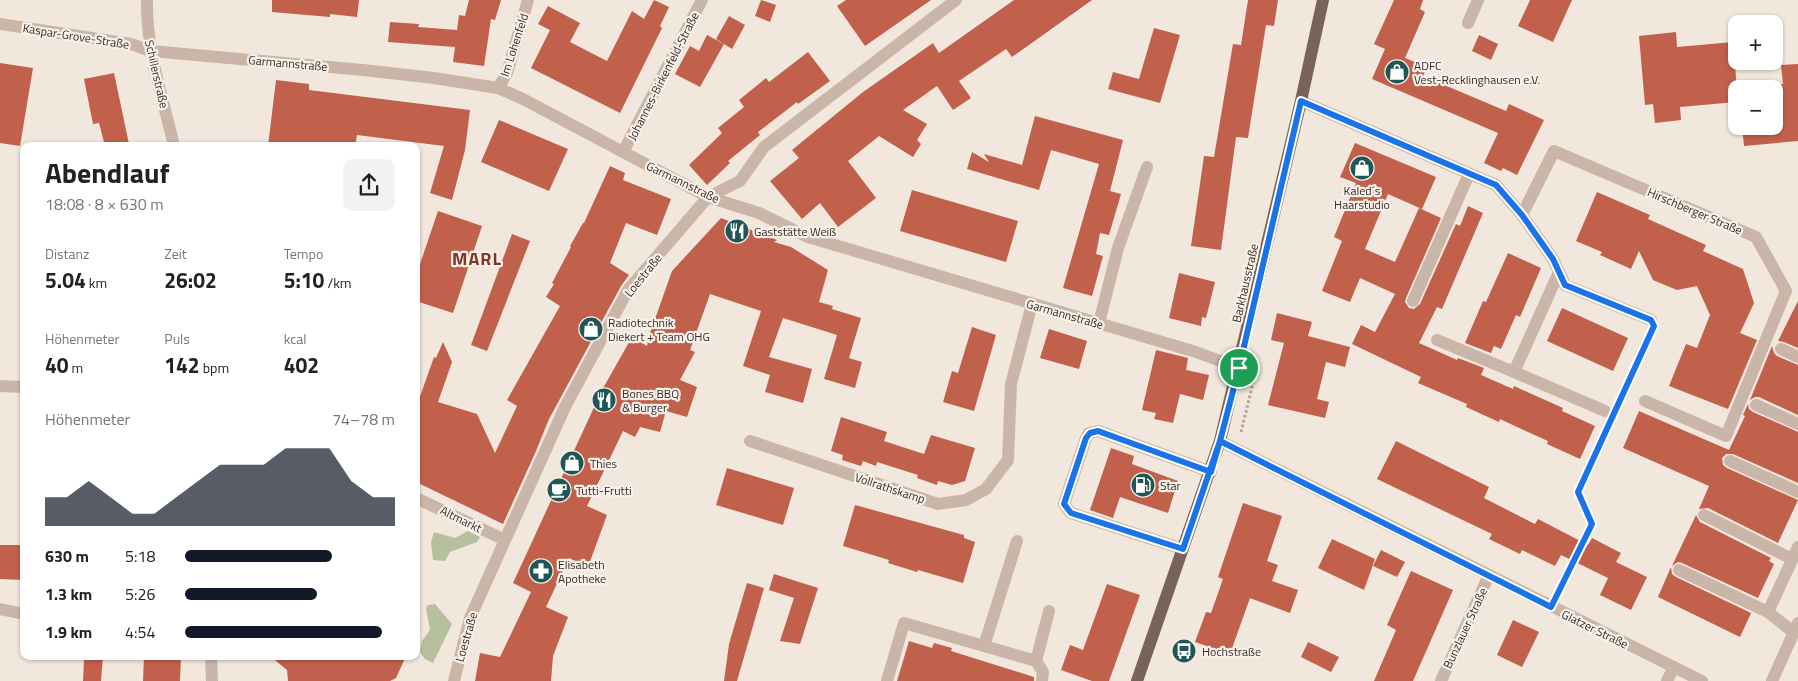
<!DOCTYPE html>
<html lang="de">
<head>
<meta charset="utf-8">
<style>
  body { margin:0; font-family:"Titillium Web",sans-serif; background:#f2f2f2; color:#222; height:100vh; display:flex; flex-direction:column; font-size:19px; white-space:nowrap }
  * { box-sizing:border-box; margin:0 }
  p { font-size:16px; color:#767676 }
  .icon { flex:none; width:28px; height:28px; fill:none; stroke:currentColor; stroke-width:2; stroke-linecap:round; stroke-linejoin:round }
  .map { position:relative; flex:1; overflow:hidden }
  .details { position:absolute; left:20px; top:142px; width:400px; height:518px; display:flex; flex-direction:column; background:#fff; border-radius:10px; box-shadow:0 1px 4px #0004 }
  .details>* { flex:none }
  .tools { position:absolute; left:1728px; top:15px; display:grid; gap:10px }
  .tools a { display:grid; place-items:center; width:55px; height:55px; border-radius:10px; background:#fff; box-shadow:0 1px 4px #0004; font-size:25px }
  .pin { position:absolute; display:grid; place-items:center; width:42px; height:42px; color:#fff; margin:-21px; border:2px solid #fff; border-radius:50%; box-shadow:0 1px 5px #0007 }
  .round { display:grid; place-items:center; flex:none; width:52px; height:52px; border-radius:10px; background:#f2f2f2 }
  .overview { display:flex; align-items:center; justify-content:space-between; height:85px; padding:0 25px }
  h1 { font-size:28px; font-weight:700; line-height:38px }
  .stats { display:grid; grid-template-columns:repeat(3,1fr); gap:8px; height:85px; padding:5px 25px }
  .stats div { display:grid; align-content:center }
  .stats b { font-size:21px; font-weight:700 }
  .stats small { font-size:14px; font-weight:400 }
  .stats p { font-size:14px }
  .chart { height:140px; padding:10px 25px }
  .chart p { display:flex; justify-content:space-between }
  .chart svg { width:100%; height:90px; margin-top:5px; fill:#111827; opacity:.7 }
  ul { padding:0 25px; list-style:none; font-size:16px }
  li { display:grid; grid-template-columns:80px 60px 1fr; align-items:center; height:38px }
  li i { height:12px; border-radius:6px; background:#111827 }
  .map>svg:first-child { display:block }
</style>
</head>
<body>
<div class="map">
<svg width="1798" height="681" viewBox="0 0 1798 681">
  <rect width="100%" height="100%" fill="#f1e7dd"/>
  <g fill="#b6c09d">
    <polygon points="468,531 480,537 477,542 450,552 445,561 433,560 431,542 434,532 455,538"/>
    <polygon points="435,604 452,624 433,663 425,659 420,652 422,641 430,630 426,608 428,605"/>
  </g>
  <g fill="#c1614b">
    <polygon points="272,0 359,0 357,17 330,14 330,17 272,12"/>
    <polygon points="469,0 501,0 495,20 491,19 484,66 453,62 455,47 388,42 390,22 419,24 418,27 457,30 459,15 465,16"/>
    <polygon points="654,0 669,7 660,26 662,28 620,113 531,68 550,30 538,24 548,6 580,23 570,42 607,61 632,11 644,19"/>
    <polygon points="761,0 776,5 770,22 755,16"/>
    <polygon points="846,0 931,0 865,46 837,6"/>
    <polygon points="1014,0 1092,0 1012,57 1006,49 959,81 971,98 953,110 937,86 903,110 927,124 917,140 921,144 913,157 879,136 848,161 876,198 838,227 820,203 802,219 770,181 799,158 792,150 863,92 933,43 939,53"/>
    <polygon points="1248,0 1278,0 1274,26 1266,25 1248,138 1236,137 1221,250 1191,246 1204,156 1214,157 1233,44 1241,45"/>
    <polygon points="1394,0 1423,0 1420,9 1425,12 1405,58 1427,67 1423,76 1506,111 1509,104 1544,120 1517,175 1503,168 1501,171 1484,163 1498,133 1372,79 1385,49 1374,44"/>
    <polygon points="1530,0 1572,0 1553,42 1518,26"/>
    <polygon points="729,16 745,25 732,49 716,39"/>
    <polygon points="1154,28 1180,35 1160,103 1108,89 1113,72 1139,79"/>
    <polygon points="1676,32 1677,47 1733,42 1737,89 1736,102 1680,107 1681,120 1655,123 1653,104 1645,105 1639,36"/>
    <polygon points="707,35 724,44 700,87 675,74 690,46 699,51"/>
    <polygon points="1479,35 1498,44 1491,60 1472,51"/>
    <polygon points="808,52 830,81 798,104 797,102 758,132 760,135 728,161 730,163 707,185 689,165 722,133 718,128 744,107 739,100 766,78 769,82"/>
    <polygon points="0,63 33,68 20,146 0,143"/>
    <polygon points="1798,64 1798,141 1744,146 1742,126 1774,126 1774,84 1783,84 1781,65"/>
    <polygon points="114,73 129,144 105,146 99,123 93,124 84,79"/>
    <polygon points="276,80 309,84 309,90 470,110 465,150 452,200 430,193 444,146 357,135 355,146 268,146"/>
    <polygon points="1035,116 1123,140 1110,191 1121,194 1109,235 1100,233 1096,254 1103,256 1092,296 1063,288 1099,164 1051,150 1039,190 967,169 972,152 989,162 984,154 1022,165"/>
    <polygon points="499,120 568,149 549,191 481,162"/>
    <polygon points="1355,143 1436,177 1422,209 1388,194 1365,249 1395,262 1419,208 1441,218 1406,298 1405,302 1409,308 1414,309 1420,304 1456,224 1460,226 1468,206 1483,213 1442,309 1437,307 1419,343 1457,360 1458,358 1484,368 1481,375 1513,389 1514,386 1563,408 1562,411 1595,426 1580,459 1547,444 1548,441 1517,427 1500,419 1499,422 1466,407 1467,404 1418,383 1421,377 1352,344 1361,325 1375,332 1395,294 1360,278 1350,302 1322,291 1342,241 1334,237 1356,183 1340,177"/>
    <polygon points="610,166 625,173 623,180 671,199 657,235 626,223 610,263 629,275 621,286 549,419 536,451 503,524 416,482 416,408 434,357 436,358 443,342 452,362 438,402 477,414 495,453 517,406 507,400 560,306 546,297 554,284 552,283 571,247 570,246 583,223 584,223"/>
    <polygon points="912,190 1018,221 1006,262 900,231"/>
    <polygon points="1597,192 1650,215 1648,219 1706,245 1703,251 1743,269 1754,303 1740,333 1757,340 1728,409 1669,386 1686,344 1697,348 1710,315 1697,286 1677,290 1653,280 1639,251 1631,269 1600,255 1602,252 1576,241"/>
    <polygon points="438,211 482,226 453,313 416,301 416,276"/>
    <polygon points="721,218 777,240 774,242 791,247 828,270 819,302 833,306 832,309 861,318 849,358 862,362 855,388 824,379 837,335 783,318 769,357 812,369 803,403 765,392 770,375 743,366 761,311 710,294 690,350 695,352 680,380 697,387 687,417 666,411 660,432 640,427 635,437 623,431 587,506 607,515 588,567 569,558 546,607 568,617 553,656 551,681 475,681 480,653 500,657 531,592 513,583 602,390 632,337 647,346 650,333 672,271"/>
    <polygon points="512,234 530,241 487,351 471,345"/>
    <polygon points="1508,253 1541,268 1520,317 1516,315 1501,349 1494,346 1491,353 1465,343 1483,301 1486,302"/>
    <polygon points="1179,273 1215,282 1206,318 1202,317 1201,326 1169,318"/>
    <polygon points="1798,301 1798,348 1784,342 1778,341"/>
    <polygon points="1562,308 1628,338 1613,371 1547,341"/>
    <polygon points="1277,313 1312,322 1308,336 1350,347 1345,367 1326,362 1317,399 1329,402 1325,418 1268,405 1284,343 1271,340"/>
    <polygon points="972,327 996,335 974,411 943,402 952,371 958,373"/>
    <polygon points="1049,329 1087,341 1079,369 1040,358"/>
    <polygon points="1772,346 1774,353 1777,356 1798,365 1798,415 1759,397 1755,397 1750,400"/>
    <polygon points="1156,350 1188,358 1186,370 1209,375 1203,400 1180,394 1173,423 1154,419 1156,413 1142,410"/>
    <polygon points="1748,404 1749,409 1753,412 1798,432 1798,483 1733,454 1726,454 1722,458 1723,465 1727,468 1798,500 1778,543 1708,508 1699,509 1709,486 1623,448 1639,411 1729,450 1745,416 1743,415"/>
    <polygon points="841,417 887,432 884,441 924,454 931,435 975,448 965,481 952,485 938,481 937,485 917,478 918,475 877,462 876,466 863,461 861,466 842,460 843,455 831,451"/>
    <polygon points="1396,441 1489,487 1484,498 1535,524 1538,519 1588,545 1592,538 1621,553 1616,562 1647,577 1631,610 1600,595 1608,578 1561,555 1555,566 1522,550 1520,554 1489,539 1492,534 1377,479"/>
    <polygon points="1111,448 1134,456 1132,464 1178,481 1168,513 1120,497 1113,518 1090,510"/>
    <polygon points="727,468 794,488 783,525 716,505"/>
    <polygon points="1243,503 1282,516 1267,561 1278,565 1272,581 1298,590 1290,613 1250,598 1230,654 1195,642 1206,612 1211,613 1223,579 1218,577"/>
    <polygon points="855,505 964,535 964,538 975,542 963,583 918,570 917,572 888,563 889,560 843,546"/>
    <polygon points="1696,515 1700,522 1771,558 1769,561 1774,564 1758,598 1682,563 1678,562 1672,566"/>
    <polygon points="1332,539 1375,559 1364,590 1318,568"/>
    <polygon points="0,545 24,545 24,580 0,579"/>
    <polygon points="1381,550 1405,562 1397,577 1373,566"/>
    <polygon points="1671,567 1672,574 1676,577 1751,613 1740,637 1658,597"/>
    <polygon points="1411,571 1453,590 1413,681 1374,681 1396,630 1387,625"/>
    <polygon points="774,574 818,588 800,644 780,641 794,598 769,590"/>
    <polygon points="747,583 764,588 737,681 724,681 729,644"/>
    <polygon points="1107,584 1140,595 1109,681 1092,681 1061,670 1070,645 1083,650"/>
    <polygon points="1513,620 1539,632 1522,667 1497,655"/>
    <polygon points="909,641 932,648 934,643 952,648 951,651 1034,677 1034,681 897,681"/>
    <polygon points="1308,642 1339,657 1331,672 1301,657"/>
    <polygon points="87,656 103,656 101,681 83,681 84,660 86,660"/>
    <polygon points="144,656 181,656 180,681 143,681"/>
    <polygon points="270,656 406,656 396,678 390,681 288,681 287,670"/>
  </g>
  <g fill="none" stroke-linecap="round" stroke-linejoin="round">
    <g stroke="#b5a094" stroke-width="3" stroke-dasharray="2.5 2.5" stroke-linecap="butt">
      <polyline points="1619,405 1651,336"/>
      <polyline points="1241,432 1255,375"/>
      <polyline points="1558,593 1592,524 1578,492 1609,427"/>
    </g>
    <g stroke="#c9b6a9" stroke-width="12">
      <path d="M147,0C146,50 163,98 174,146"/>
      <polyline points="1468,23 1478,0"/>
      <polyline points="0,24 131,44 151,51 363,70 434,78 498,88 523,99 708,197 759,213 808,237 1196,352 1239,368"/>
      <polyline points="498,88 507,73 528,0"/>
      <polyline points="1301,101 1496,185 1522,215 1553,259 1565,285 1651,320"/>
      <polyline points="623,152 702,0"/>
      <polyline points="1522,215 1554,151 1756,237 1786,291 1726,436 1645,401"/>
      <polyline points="1559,272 1514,372 1605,411"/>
      <polyline points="1413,301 1469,174"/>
      <polyline points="1099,323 1118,248 1147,167"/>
      <polyline points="1437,340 1514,372"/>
      <polyline points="1781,349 1798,357"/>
      <polyline points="0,386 24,387"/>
      <polyline points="1756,405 1798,424"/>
      <polyline points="750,441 938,504 966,500 986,489 1008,460 1011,384 1032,304"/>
      <polyline points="1220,441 1702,681"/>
      <polyline points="1730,461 1798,492"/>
      <polyline points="416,498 505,540"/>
      <polyline points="1704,515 1792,559"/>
      <polyline points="1183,549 1071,513 1064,504 1086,438 1089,433 1098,431 1211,472"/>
      <polyline points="1679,570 1768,612"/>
      <polyline points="0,609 24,614"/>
      <polyline points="1793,632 1768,612 1798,547"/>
      <polyline points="984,646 1017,541"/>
      <polyline points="211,656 212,681"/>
      <polyline points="454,681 470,618 565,407 628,290 708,197 740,181 764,147 956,0"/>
      <polyline points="887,681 904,623 1036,661"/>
      <polyline points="1042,681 1043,672 1036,661 1049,611"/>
      <polyline points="1441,681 1489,575"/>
      <polyline points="1667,681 1674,667"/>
      <polyline points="1772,681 1798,623"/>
    </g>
    <polyline stroke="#78635b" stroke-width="12" points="1137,681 1220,441 1301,101 1323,0"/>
  </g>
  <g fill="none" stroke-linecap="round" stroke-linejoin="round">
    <defs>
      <polyline id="route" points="1239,368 1220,441 1183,549 1071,513 1064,504 1086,438 1090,433 1098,431 1211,472 1220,441 1551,607 1592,524 1578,492 1654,326 1651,320 1565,285 1553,259 1522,215 1496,185 1301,101 1239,368"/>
    </defs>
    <use href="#route" stroke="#fff" stroke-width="10"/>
    <use href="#route" stroke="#1a73e8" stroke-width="6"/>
  </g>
  <defs>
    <symbol id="shop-disc" viewBox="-11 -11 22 22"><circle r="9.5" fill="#205656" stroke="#f9f1e9"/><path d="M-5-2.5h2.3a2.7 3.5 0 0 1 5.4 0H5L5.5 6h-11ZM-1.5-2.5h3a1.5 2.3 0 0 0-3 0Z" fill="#fff"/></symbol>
    <symbol id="restaurant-disc" viewBox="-11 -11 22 22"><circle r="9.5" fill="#205656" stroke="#f9f1e9"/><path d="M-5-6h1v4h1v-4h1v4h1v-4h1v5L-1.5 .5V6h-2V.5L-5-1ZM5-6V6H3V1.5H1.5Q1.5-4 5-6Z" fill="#fff"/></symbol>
    <symbol id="fuel-disc" viewBox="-11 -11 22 22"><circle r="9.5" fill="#205656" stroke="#f9f1e9"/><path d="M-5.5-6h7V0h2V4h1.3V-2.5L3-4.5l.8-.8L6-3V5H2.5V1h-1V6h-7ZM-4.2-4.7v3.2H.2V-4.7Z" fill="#fff"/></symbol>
    <symbol id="cafe-disc" viewBox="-11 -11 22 22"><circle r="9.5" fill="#205656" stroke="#f9f1e9"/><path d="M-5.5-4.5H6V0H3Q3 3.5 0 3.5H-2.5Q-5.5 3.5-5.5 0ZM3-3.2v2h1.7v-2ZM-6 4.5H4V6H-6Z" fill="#fff"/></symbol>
    <symbol id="pharmacy-disc" viewBox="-11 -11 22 22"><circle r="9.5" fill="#205656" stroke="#f9f1e9"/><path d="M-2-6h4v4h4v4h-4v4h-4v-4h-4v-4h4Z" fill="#fff"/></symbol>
    <symbol id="bus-disc" viewBox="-11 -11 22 22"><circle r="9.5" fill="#205656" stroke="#f9f1e9"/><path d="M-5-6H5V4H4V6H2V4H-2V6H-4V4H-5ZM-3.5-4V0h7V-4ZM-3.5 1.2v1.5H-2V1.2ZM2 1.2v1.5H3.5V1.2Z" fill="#fff"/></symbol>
  </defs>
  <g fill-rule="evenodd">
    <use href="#shop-disc" x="1383" y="58" width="28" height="28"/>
    <use href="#shop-disc" x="1348" y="154" width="28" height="28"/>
    <use href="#restaurant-disc" x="723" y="217" width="28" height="28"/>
    <use href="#shop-disc" x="577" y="315" width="28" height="28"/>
    <use href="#restaurant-disc" x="590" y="386" width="28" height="28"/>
    <use href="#shop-disc" x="558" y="449" width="28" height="28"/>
    <use href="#fuel-disc" x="1129" y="471" width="28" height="28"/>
    <use href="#cafe-disc" x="545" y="476" width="28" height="28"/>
    <use href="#pharmacy-disc" x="527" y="557" width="28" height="28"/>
    <use href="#bus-disc" x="1170" y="637" width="28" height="28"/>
  </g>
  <g text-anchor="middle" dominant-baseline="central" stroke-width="4.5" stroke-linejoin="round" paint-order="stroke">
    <g font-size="12" fill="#362c29" stroke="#f9f1e9">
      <text transform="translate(76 36) rotate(9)">Kaspar-Grove-Straße</text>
      <text transform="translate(514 45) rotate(-72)">Im Lohenfeld</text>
      <text transform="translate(288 63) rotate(5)">Garmannstraße</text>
      <text transform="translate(157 74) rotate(77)">Schillerstraße</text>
      <text transform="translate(663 76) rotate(-63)">Johannes-Birkenfeld-Straße</text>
      <text transform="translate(683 182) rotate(26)">Garmannstraße</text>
      <text transform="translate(1695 211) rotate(23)">Hirschberger Straße</text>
      <text transform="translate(643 275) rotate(-51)">Loestraße</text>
      <text transform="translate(1245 283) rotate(-77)">Barkhausstraße</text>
      <text transform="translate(1065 314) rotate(16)">Garmannstraße</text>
      <text transform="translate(890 488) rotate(18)">Vollrathskamp</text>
      <text transform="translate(461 519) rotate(26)">Altmarkt</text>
      <text transform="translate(1465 628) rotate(-65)">Bunzlauer Straße</text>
      <text transform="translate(1595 629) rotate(26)">Glatzer Straße</text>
      <text transform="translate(466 637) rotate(-74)">Loestraße</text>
    </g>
    <g font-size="12" fill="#362c29" stroke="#f9f1e9" text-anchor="start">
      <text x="1414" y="65">ADFC<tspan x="1414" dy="14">Vest-Recklinghausen e.V.</tspan></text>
      <text x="1362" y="190" text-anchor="middle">Kaled´s<tspan x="1362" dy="14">Haarstudio</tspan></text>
      <text x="754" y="231">Gaststätte Weiß</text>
      <text x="608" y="322">Radiotechnik<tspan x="608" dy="14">Diekert + Team OHG</tspan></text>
      <text x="622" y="393">Bones BBQ<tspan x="622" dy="14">&amp; Burger</tspan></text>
      <text x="590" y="463">Thies</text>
      <text x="1160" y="485">Star</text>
      <text x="576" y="490">Tutti-Frutti</text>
      <text x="558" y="564">Elisabeth<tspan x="558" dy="14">Apotheke</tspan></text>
      <text x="1202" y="651">Hochstraße</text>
    </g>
    <g font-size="18" font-weight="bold" letter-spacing="1" fill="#823625" stroke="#f9f1e9">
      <text x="477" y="258">MARL</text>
    </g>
  </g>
</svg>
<div class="tools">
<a>+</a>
<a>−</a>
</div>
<div class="pin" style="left:1239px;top:368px;background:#1e9e55"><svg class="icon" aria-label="arrive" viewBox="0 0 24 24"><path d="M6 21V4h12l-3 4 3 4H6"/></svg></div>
<section class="details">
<div class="overview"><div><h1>Abendlauf</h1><p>18:08 · 8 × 630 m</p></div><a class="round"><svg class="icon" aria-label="share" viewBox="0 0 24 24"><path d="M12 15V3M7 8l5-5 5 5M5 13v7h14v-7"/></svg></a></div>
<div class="stats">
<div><p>Distanz</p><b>5.04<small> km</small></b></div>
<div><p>Zeit</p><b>26:02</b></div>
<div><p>Tempo</p><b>5:10<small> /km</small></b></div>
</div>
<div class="stats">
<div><p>Höhenmeter</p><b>40<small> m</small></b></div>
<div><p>Puls</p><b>142<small> bpm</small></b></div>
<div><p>kcal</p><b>402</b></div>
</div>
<div class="chart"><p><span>Höhenmeter</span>74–78 m</p>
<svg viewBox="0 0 160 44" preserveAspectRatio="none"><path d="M0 44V30L10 30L20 22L30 30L40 38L50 38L60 30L70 22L80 14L90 14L100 14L110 6L120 6L130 6L140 22L150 30L160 30V44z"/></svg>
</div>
<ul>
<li><b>630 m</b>5:18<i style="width:70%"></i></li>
<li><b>1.3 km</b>5:26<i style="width:63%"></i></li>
<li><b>1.9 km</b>4:54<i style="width:94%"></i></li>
</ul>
</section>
</div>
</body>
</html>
